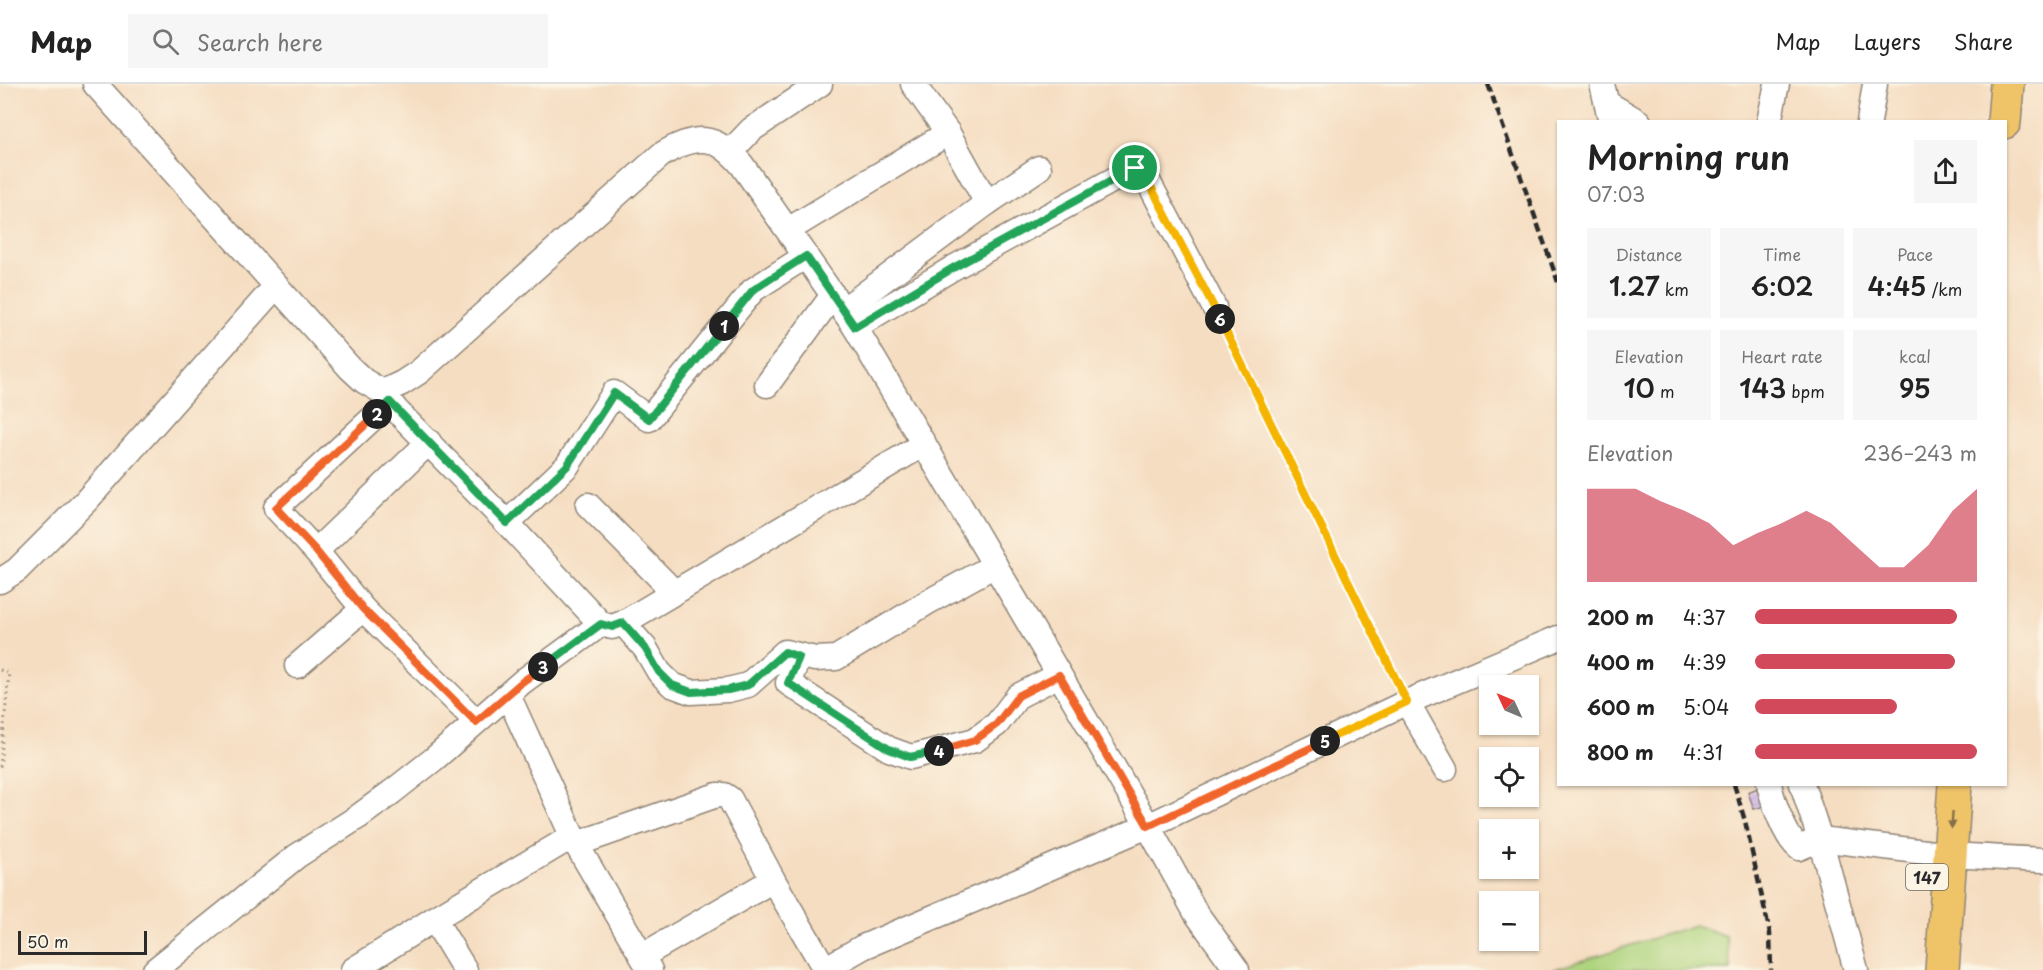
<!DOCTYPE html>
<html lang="en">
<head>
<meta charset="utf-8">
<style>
  body { margin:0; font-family:"Playpen Sans",sans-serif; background:#f6f6f6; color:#222; height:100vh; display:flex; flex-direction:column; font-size:22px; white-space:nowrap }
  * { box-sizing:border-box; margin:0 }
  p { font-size:20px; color:#767676 }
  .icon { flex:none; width:33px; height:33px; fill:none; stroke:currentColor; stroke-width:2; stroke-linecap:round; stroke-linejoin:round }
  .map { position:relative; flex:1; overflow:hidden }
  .panel { position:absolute; left:1557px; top:36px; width:450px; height:666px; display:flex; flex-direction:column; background:#fff; border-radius:0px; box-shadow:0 2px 4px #0004 }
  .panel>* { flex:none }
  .needle { width:39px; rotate:314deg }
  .controls { position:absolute; left:1479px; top:591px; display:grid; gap:12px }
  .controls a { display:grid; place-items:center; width:60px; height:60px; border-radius:0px; background:#fff; box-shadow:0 2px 4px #0004; font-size:30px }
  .scale { position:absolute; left:18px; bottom:15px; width:129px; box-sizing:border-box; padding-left:6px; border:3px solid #2b2b2b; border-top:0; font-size:16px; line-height:21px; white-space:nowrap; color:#2b2b2b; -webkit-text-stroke:4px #fcf5e5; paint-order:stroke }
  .pin { position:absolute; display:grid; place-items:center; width:51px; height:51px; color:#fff; margin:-26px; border:3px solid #fff; border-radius:50%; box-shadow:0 2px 6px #0007 }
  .km { position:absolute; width:30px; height:30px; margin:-15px; border-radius:50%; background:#222; color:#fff; font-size:16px; line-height:30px; text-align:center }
  .round { display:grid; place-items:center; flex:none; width:63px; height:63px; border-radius:0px; background:#f6f6f6 }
  .overview { display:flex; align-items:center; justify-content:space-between; height:102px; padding:0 30px }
  h1 { font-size:33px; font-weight:600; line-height:45px }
  .figures { display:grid; grid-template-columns:repeat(3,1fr); gap:9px; height:102px; padding:6px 30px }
  .figures div { display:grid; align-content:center; border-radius:0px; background:#f6f6f6; text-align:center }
  .figures b { font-size:26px; font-weight:600 }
  .figures small { font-size:16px; font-weight:400 }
  .figures p { font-size:16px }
  .chart { height:168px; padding:12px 30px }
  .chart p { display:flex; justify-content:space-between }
  .chart svg { width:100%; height:108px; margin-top:6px; fill:#d1495b; opacity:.7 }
  ul { padding:0 30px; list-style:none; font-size:20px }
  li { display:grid; grid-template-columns:96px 72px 1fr; align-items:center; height:45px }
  li i { height:15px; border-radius:8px; background:#d1495b }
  header { display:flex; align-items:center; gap:36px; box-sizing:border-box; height:84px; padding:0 30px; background:#fff; border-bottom:2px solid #e0e0e0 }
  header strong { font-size:28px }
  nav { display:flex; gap:33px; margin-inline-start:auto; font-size:21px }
  .search { width:420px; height:54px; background:#f6f6f6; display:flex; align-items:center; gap:15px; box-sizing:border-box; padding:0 21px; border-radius:0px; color:#767676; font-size:22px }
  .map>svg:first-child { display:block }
</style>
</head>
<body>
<header>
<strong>Map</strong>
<div class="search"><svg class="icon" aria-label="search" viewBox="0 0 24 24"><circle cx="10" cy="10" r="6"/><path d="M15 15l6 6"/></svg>Search here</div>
<nav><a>Map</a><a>Layers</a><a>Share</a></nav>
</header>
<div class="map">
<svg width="2043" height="886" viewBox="0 0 2043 886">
  <defs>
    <pattern id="building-hatch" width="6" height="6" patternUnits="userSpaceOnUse" patternTransform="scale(1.5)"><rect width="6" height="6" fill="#caace9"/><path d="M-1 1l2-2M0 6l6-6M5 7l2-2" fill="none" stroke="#a48cbd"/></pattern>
  </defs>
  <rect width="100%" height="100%" fill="#fcf5e5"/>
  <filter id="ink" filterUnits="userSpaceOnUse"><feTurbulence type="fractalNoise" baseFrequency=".0167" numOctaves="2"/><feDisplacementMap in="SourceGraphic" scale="12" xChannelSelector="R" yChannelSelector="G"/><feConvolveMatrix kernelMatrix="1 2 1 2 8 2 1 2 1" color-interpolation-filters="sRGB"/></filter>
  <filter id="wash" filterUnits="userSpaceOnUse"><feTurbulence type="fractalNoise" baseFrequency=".008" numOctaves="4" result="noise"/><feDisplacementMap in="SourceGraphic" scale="24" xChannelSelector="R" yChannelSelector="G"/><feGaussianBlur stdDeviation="1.35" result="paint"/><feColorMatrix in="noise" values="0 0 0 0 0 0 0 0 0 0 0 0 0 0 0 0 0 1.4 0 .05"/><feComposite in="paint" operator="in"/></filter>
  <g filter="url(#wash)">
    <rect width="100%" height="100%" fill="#f5ddc1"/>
    <polygon fill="#afd47e" stroke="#6d8054" stroke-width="1.5" points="1695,841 1726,852 1731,886 1552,886"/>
    <g id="blocks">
      <polygon fill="url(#building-hatch)" points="1758,704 1764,722 1754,725 1748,708"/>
    </g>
  </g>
  <g filter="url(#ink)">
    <use href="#blocks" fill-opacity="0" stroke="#908476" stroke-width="1.5"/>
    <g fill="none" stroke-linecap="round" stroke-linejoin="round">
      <defs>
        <g id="minor">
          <polyline points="95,0 350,284 364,297 383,308 396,326 507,439 601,540 612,543 623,539 924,360"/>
          <polyline points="913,0 948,49 987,119"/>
          <polyline points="1602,0 1611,38"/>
          <polyline points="1607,19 1639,38"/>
          <polyline points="1769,38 1777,0"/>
          <polyline points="1869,38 1875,0"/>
          <polyline points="731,67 751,46 820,0"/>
          <polyline points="788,146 948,49"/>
          <polyline points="843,226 987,119 1039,84"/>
          <polyline points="855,243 953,184 1135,84 1147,95 1214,223"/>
          <polyline points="767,301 833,211"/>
          <path d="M383,308L402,299L419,288L661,71C696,49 716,50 742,81L855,243L1148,742L1196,829L1237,886"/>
          <polyline points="390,318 276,424 316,467 363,525 476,637"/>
          <polyline points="588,421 674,508"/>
          <polyline points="507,439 567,382 614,309 649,335 753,206 806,172"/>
          <polyline points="316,467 429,358"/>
          <polyline points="0,497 17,486 86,417 276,202"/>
          <polyline points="623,539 645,564 659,588 672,601 691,608 728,606 748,601 785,568 815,575 836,574 928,518 995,481"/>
          <polyline points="799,573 788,599 889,665 911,673 975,656 997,640 1018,612 1059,591"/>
          <polyline points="297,582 363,525"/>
          <polyline points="508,611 575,758 650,886"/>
          <polyline points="1407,618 1445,685"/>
          <path d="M1769,700C1773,718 1785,753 1799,764L1820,755L1950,771L2043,776"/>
          <polyline points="1802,700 1820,755 1856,886"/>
          <polyline points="434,835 465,886"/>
          <polyline points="642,872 773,796"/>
          <polyline points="155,886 297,772 358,733 392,708 434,675 522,598 601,540"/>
          <polyline points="353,886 434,835 563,758 585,757 717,711 724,711 730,715 773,796 825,885"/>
          <polyline points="823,886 863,863 1148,742 1407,618 1558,554"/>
        </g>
        <g id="highway">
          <polyline points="2004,38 2007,0"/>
          <polyline points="1942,886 1955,700"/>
        </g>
      </defs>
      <use href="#minor" stroke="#908476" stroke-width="27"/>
      <use href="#highway" stroke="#908476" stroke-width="36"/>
      <g stroke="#908476" stroke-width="3" stroke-dasharray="1.5 4.5" stroke-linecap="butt">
        <polyline points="1223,241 1398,599"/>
        <polyline points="0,586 9,589 0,683"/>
      </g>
      <use href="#minor" stroke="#fff" stroke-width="24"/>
      <use href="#highway" stroke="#efc469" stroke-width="33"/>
      <g stroke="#2b2b2b" stroke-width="4.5" stroke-dasharray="9 4.5" stroke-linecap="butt">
        <polyline points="1488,0 1558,198"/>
        <polyline points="1734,700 1745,737 1770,849 1771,886"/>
      </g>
    </g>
    <defs><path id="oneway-solid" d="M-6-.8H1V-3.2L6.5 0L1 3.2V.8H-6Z" transform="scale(1.5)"/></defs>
    <use fill="#837047" href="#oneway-solid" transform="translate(1952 736) rotate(94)"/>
  </g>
  <g fill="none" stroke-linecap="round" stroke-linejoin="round" filter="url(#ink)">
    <defs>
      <polyline id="split-1" points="724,242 753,206 806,172 855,243 953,184 1135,84"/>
      <polyline id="split-2" points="377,330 390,318 507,439 567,382 614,309 649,335 724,242"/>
      <polyline id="split-3" points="377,330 276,424 316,467 363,525 476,638 522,598 543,583"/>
      <polyline id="split-4" points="543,583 601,540 612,543 623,539 645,564 659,588 672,601 691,608 728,606 748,601 785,568 799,573 788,599 889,665 910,673 939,667"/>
      <polyline id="split-5" points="939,667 975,656 997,640 1018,612 1059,591 1148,742 1325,657"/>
      <polyline id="split-6" points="1220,235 1407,618 1325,657"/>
      <polyline id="split-7" points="1135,84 1147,95 1220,235"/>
    </defs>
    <use href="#split-1" stroke="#fff" stroke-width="12"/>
    <use href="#split-2" stroke="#fff" stroke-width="12"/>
    <use href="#split-3" stroke="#fff" stroke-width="12"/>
    <use href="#split-4" stroke="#fff" stroke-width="12"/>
    <use href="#split-5" stroke="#fff" stroke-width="12"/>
    <use href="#split-6" stroke="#fff" stroke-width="12"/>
    <use href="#split-7" stroke="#fff" stroke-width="12"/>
    <use href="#split-1" stroke="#22a559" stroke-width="8"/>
    <use href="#split-2" stroke="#22a559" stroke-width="8"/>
    <use href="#split-3" stroke="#f0652b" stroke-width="8"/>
    <use href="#split-4" stroke="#22a559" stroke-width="8"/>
    <use href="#split-5" stroke="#f0652b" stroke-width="8"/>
    <use href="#split-6" stroke="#f5b400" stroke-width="8"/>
    <use href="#split-7" stroke="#f5b400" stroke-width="8"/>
  </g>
  <g text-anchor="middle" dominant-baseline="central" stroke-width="4.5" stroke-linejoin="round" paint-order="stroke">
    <rect fill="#fcf5e5" stroke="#6a6863" stroke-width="1.5" x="1906" y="780" width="42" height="26" rx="4.5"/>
    <g font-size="16" font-weight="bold" fill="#2b2b2b">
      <text x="1927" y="793">147</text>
    </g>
  </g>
</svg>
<div class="controls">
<a><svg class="needle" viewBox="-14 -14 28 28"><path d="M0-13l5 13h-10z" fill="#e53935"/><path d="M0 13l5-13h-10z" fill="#767676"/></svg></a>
<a><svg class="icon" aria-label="locate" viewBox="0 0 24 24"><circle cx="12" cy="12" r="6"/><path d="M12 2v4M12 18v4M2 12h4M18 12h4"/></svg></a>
<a>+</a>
<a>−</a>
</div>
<div class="scale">50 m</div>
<div class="pin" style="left:1135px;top:84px;background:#1e9e55"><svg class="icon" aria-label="arrive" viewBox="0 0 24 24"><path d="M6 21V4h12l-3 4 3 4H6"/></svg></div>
<b class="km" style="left:724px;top:242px">1</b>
<b class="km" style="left:377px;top:330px">2</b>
<b class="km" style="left:543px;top:583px">3</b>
<b class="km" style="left:939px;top:667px">4</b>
<b class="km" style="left:1325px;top:657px">5</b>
<b class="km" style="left:1220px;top:235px">6</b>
<section class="panel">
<div class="overview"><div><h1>Morning run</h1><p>07:03</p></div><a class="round"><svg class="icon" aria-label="share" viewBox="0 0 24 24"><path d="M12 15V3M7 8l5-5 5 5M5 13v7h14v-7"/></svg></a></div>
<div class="figures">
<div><p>Distance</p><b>1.27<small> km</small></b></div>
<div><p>Time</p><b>6:02</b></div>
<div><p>Pace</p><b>4:45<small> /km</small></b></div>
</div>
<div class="figures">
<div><p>Elevation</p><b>10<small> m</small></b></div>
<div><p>Heart rate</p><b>143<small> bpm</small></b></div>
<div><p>kcal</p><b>95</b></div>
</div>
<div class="chart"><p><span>Elevation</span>236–243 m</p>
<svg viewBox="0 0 160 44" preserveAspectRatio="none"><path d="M0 44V6L10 6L20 6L30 11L40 15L50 20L60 29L70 24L80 20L90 15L100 20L110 29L120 38L130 38L140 29L150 15L160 6V44z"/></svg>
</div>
<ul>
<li><b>200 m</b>4:37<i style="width:91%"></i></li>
<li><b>400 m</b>4:39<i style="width:90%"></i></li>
<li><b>600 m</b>5:04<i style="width:64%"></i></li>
<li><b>800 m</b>4:31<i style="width:100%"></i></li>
</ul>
</section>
</div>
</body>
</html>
